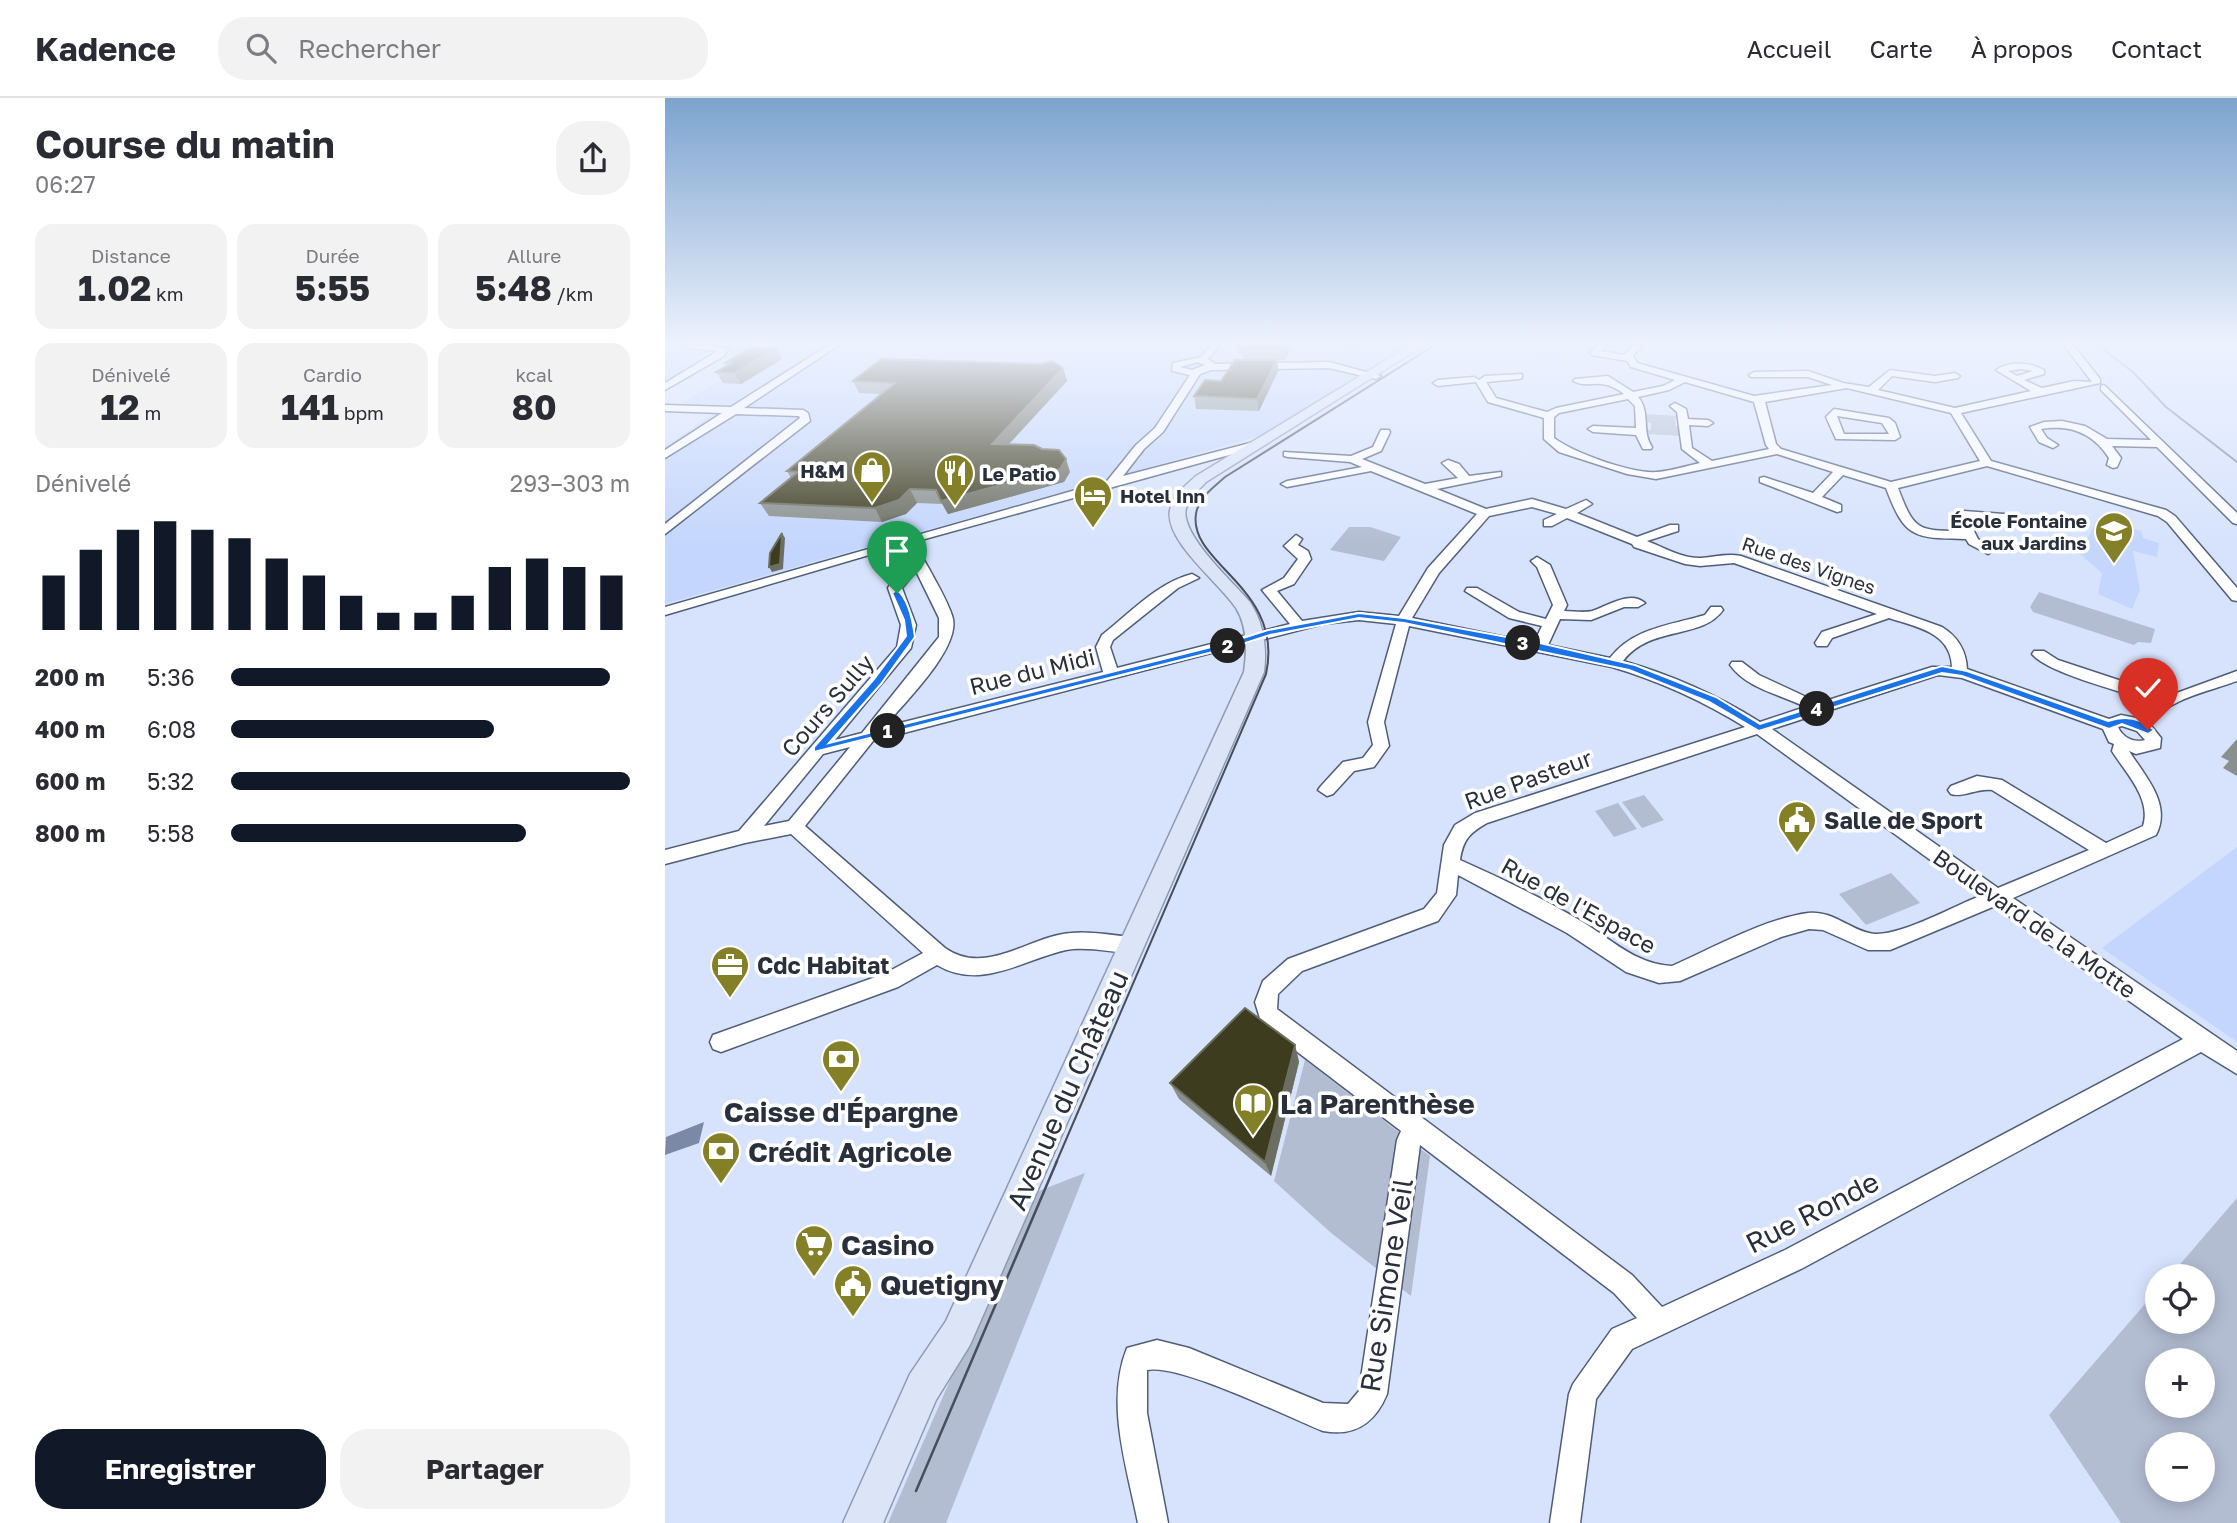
<!DOCTYPE html>
<html lang="fr">
<head>
<meta charset="utf-8">
<style>
  body { margin:0; font-family:"Golos Text",sans-serif; background:#f2f2f3; color:#2b2b33; height:100vh; display:flex; flex-direction:column; font-size:26px; white-space:nowrap }
  * { box-sizing:border-box; margin:0 }
  p { font-size:23px; color:#7c7c81 }
  .icon { flex:none; width:38px; height:38px; fill:none; stroke:currentColor; stroke-width:2; stroke-linecap:round; stroke-linejoin:round }
  .map { position:relative; flex:1; overflow:hidden }
  .sheet { display:flex; flex-direction:column; background:#fff; width:665px }
  .sheet>* { flex:none }
  .fabs { position:absolute; left:1480px; top:1166px; display:grid; gap:14px }
  .fabs a { display:grid; place-items:center; width:70px; height:70px; border-radius:50%; background:#fff; box-shadow:0 4px 18px #0003; font-size:35px }
  .pin { position:absolute; display:grid; place-items:center; width:60px; height:60px; color:#fff; margin:-72px -30px; border-radius:50% 50% 50% 0; rotate:-45deg; box-shadow:0 0 7px #0007 }
  .pin .icon { rotate:45deg }
  .km { position:absolute; width:35px; height:35px; margin:-18px; border-radius:50%; background:#222; color:#fff; font-size:19px; line-height:35px; text-align:center }
  .round { display:grid; place-items:center; flex:none; width:74px; height:74px; border-radius:28px; background:#f2f2f3 }
  .headline { display:flex; align-items:center; justify-content:space-between; height:119px; padding:0 35px }
  h1 { font-size:38px; font-weight:700; line-height:52px }
  .figures { display:grid; grid-template-columns:repeat(3,1fr); gap:10px; height:119px; padding:7px 35px }
  .figures div { display:grid; align-content:center; border-radius:18px; background:#f2f2f3; text-align:center }
  .figures b { font-size:35px; font-weight:700 }
  .figures small { font-size:19px; font-weight:400 }
  .figures p { font-size:19px }
  .chart { height:196px; padding:14px 35px }
  .chart p { display:flex; justify-content:space-between }
  .chart svg { width:100%; height:126px; margin-top:7px; stroke:#111827; stroke-width:6 }
  .cta { display:flex; gap:14px; margin-top:auto; padding:14px 35px }
  .cta a { flex:1; height:80px; border-radius:28px; background:#111827; color:#fff; font-size:28px; font-weight:700; line-height:80px; text-align:center }
  .cta a+a { background:#f2f2f3; color:#2b2b33 }
  ul { padding:0 35px; list-style:none; font-size:23px }
  li { display:grid; grid-template-columns:112px 84px 1fr; align-items:center; height:52px }
  li i { height:18px; border-radius:9px; background:#111827 }
  header { display:flex; align-items:center; gap:42px; box-sizing:border-box; height:98px; padding:0 35px; background:#fff; border-bottom:2px solid #e1e1e2 }
  header strong { font-size:33px }
  nav { display:flex; gap:38px; margin-inline-start:auto; font-size:24px }
  .search { width:490px; height:63px; background:#f2f2f3; display:flex; align-items:center; gap:18px; box-sizing:border-box; padding:0 24px; border-radius:28px; color:#7c7c81; font-size:26px }
  main { display:flex; flex:1; min-height:0 }
  .map>svg:first-child { display:block }
</style>
</head>
<body>
<header>
<strong>Kadence</strong>
<div class="search"><svg class="icon" aria-label="search" viewBox="0 0 24 24"><circle cx="10" cy="10" r="6"/><path d="M15 15l6 6"/></svg>Rechercher</div>
<nav><a>Accueil</a><a>Carte</a><a>À propos</a><a>Contact</a></nav>
</header>
<main>
<section class="sheet">
<div class="headline"><div><h1>Course du matin</h1><p>06:27</p></div><a class="round"><svg class="icon" aria-label="share" viewBox="0 0 24 24"><path d="M12 15V3M7 8l5-5 5 5M5 13v7h14v-7"/></svg></a></div>
<div class="figures">
<div><p>Distance</p><b>1.02<small> km</small></b></div>
<div><p>Durée</p><b>5:55</b></div>
<div><p>Allure</p><b>5:48<small> /km</small></b></div>
</div>
<div class="figures">
<div><p>Dénivelé</p><b>12<small> m</small></b></div>
<div><p>Cardio</p><b>141<small> bpm</small></b></div>
<div><p>kcal</p><b>80</b></div>
</div>
<div class="chart"><p><span>Dénivelé</span>293–303 m</p>
<svg viewBox="0 0 160 44" preserveAspectRatio="none"><path d="M5 44V25M15 44V16M25 44V9M35 44V6M45 44V9M55 44V12M65 44V19M75 44V25M85 44V32M95 44V38M105 44V38M115 44V32M125 44V22M135 44V19M145 44V22M155 44V25"/></svg>
</div>
<ul>
<li><b>200 m</b>5:36<i style="width:95%"></i></li>
<li><b>400 m</b>6:08<i style="width:66%"></i></li>
<li><b>600 m</b>5:32<i style="width:100%"></i></li>
<li><b>800 m</b>5:58<i style="width:74%"></i></li>
</ul>
<div class="cta"><a>Enregistrer</a><a>Partager</a></div>
</section>
<div class="map">
<svg width="1572" height="1425" viewBox="0 0 1572 1425">
  <rect width="100%" height="100%" fill="#d7e3fd"/>
  <g fill="#c4d6fd">
    <polygon points="0,247 751,247 609,334 0,506 0,349 60,308 17,305 62,278 45,277 76,259 51,257 0,287"/>
    <polygon points="804,247 871,247 877,248 877,251 898,255 888,263"/>
    <polygon points="980,247 1352,247 1352,256 1011,265 1018,254"/>
    <polygon points="1432,421 1476,433 1478,440 1494,445 1492,459 1468,453 1475,492 1467,511 1433,496 1437,475 1415,456"/>
    <polygon points="1572,749 1572,944 1437,850"/>
  </g>
  <g fill="#b3bdd2" fill-rule="evenodd">
    <polygon points="979,316 1015,318 1010,320 1011,328 1016,329 1017,338 980,336 979,331 986,332 986,325 979,324"/>
    <polygon points="684,429 705,429 736,439 719,463 665,452"/>
    <polygon points="1374,494 1490,531 1486,545 1473,544 1469,547 1368,514 1365,509"/>
    <polygon points="979,697 999,722 977,730 957,704"/>
    <polygon points="953,705 972,731 949,739 930,713"/>
    <polygon points="1226,775 1255,805 1201,827 1174,796"/>
    <polygon points="640,962 765,1058 746,1198 665,1134 609,1083"/>
    <polygon points="420,1075 281,1425 223,1425 366,1096"/>
    <path d="M1572,1100V1425H1456L1384,1317L1493,1191V1223H1538V1178H1505ZM1493,1262H1538V1307H1493ZM1493,1346H1538V1391H1493Z"/>
  </g>
  <polygon fill="#7b89a6" points="39,1024 34,1045 0,1057 1,1039"/>
  <g fill="none" stroke-linecap="round" stroke-linejoin="round">
    <polyline stroke="#7b89a6" stroke-width="2" points="1432,247 1468,274 1501,309 1572,364"/>
    <defs>
      <g id="minor">
        <polygon points="19,247 43,247 63,251 59,258 0,292 0,285 53,253 23,250"/>
        <polygon points="164,247 174,247 79,310 138,312 143,315 145,323 0,436 0,426 135,320 134,318 71,316 0,360 0,352 57,315 0,313 0,307 66,309"/>
        <path d="M546,247H555L543,261L550,266L664,264L716,278L711,281L664,270L546,272L535,276L498,334L479,351L458,378L589,344L594,347L593,349L249,444C258,461 285,505 288,521C294,552 239,605 219,629L438,574L431,549L437,537C465,515 492,485 527,476L534,480L513,490L448,542L445,549L452,570L625,526L597,492L619,480L633,461L619,448L631,437L637,441L633,447L643,453L646,461L629,486L612,493L637,523L694,514L734,518L763,470L812,416L706,373L622,389L616,386L622,383L697,369L685,364L623,359L619,358V354L686,358L708,349L716,332H724L725,334L716,353L697,361L760,386L793,380L777,365L783,362L794,366L804,378L836,374V378L772,391L821,411L867,401L901,411L921,402L927,406L912,415L972,439L1005,427H1013V433L982,443C998,449 1018,461 1036,460C1050,459 1061,455 1076,458L1277,529C1293,539 1301,552 1302,571L1444,621L1456,617L1471,620L1486,606L1477,601C1450,591 1383,575 1367,556L1369,553H1379L1393,562L1487,593L1498,600L1572,573V583C1542,594 1506,600 1484,625L1496,640L1495,650L1471,656L1464,653C1480,678 1507,706 1491,737L1348,800L1572,953V976L1536,954L1138,1170L967,1251L931,1301L915,1425H885L904,1296L908,1286L947,1231L972,1220L949,1195L755,1047L722,1296C710,1325 690,1339 658,1333C623,1319 514,1265 482,1272V1315L503,1425H473C462,1369 440,1305 462,1250L492,1242L524,1250L658,1305L683,1306L694,1293L732,1042L736,1033L597,927L590,904L598,883L623,861L759,811L772,795L779,747L790,727L810,715L1080,629C1038,603 994,583 947,569L744,528L719,624L724,648L709,669L689,673L668,696L662,698L653,692L656,688L678,664L698,660L708,647L703,624L731,526L694,522L658,526L208,643L140,728L280,850C321,879 364,838 406,835C425,833 446,837 466,839L473,841L476,847L473,853L466,855C446,854 420,848 401,852C357,862 316,893 272,867L233,889L56,954L48,951L45,944L48,937L219,876L258,855L126,736L80,745L0,766V752L74,733L232,549L236,527L223,490L229,479L246,463L238,447L0,517V509L442,383L471,347L490,330L525,277L507,273L508,265L536,259ZM533,264L540,267L527,272L515,269ZM867,409L892,416L879,422V428H887L902,420L967,446L969,449L1020,466L1035,468L1069,465L1212,516L1157,534L1150,545L1152,548H1162L1167,540L1224,520C1251,529 1286,534 1287,569H1267L1154,605L1094,577L1077,564H1067L1065,567C1082,591 1115,596 1140,609L1095,624C1052,597 1007,577 958,563C985,527 1037,542 1058,512L1056,509H1046L1040,517C1006,527 968,530 945,560L883,547L895,521L926,522L959,509H973L980,505C965,492 943,508 927,513C919,515 908,513 899,513L902,507L885,467L872,459L866,463L872,469L888,507L881,521L854,514L812,490H802L800,493L844,520L877,528L869,545L747,520L774,475L824,418ZM251,473L274,520V539L197,635L170,642L246,550L251,527L237,490ZM1273,577L1297,580L1438,631L1444,644L1449,646L1447,653C1460,674 1487,701 1478,728L1441,745L1337,682L1312,678L1286,688L1283,692L1286,696C1298,700 1312,690 1327,692L1424,752L1333,790L1107,631ZM1457,628L1472,633L1480,642C1469,645 1458,640 1453,629ZM1092,636L1315,798C1289,808 1229,842 1204,835C1183,830 1166,812 1143,815C1099,821 1048,850 1007,868C970,866 946,841 916,823C877,800 836,780 795,762C798,741 805,735 822,725ZM185,649L124,723L99,728L158,656ZM793,777L902,835L961,874L994,885L1015,883L1116,839L1144,831L1158,832L1203,852H1225L1330,808L1518,941L1120,1152L997,1209L967,1177L612,911L613,896L637,873L773,823L791,797Z"/>
        <path d="M933,247H942L936,253L959,257L968,247H977L968,258L972,265L1089,298L1167,287L1143,279H1086L1084,277L1089,274L1143,273L1178,285L1204,289L1225,272L1270,278L1290,275L1295,278L1293,280L1270,284L1227,278L1213,292L1290,310L1366,293L1331,272C1345,263 1364,264 1379,272V276L1359,282L1377,290L1409,283L1427,284L1399,247H1408L1435,281V285L1296,315L1326,363L1501,412L1510,418L1572,490V503L1567,502L1502,424L1493,418L1322,368L1233,390C1249,432 1252,433 1297,433L1291,421L1295,414L1299,413L1352,417L1354,420L1348,424L1303,421L1313,441L1329,452L1323,456L1304,446L1301,441C1249,440 1240,441 1221,390L1178,377L1157,399L1176,407V413L1172,414L1095,384V380L1099,379L1148,395L1168,374L1112,356L991,381L962,376L894,354L879,341V320L823,304L811,284L773,288L768,285L773,282L809,279L814,282L820,278L857,276V280L854,281L821,284L831,300L882,314L891,310L959,296C934,277 924,292 908,283L910,281L943,278L968,294L998,288L1010,282L966,269L962,263L927,257L925,255ZM1356,271L1368,273L1352,278L1343,273ZM1020,284L1089,304L1101,347L1104,351L1047,363L1027,350L1024,327L1043,328L1048,325L1043,322L1023,321L1021,311L1010,305L1005,308L1012,314L1017,351L1035,365C1021,368 1006,373 992,374C967,376 909,355 889,340V319L894,315L963,301L970,308L971,330L928,328L923,331L928,334L971,337L978,351H986L987,349C976,333 986,314 973,299L1004,292ZM1182,290L1286,315L1315,363L1226,384L1116,351L1111,346L1100,304Z"/>
        <path d="M1439,287L1572,415V426L1568,425L1492,349L1447,348L1456,360L1452,369L1448,370L1442,367L1444,360C1428,335 1406,326 1376,331L1382,340L1393,347L1388,350L1374,344L1365,329L1379,324L1397,323L1420,328L1442,341L1486,342L1436,292V288Z"/>
        <path d="M1169,311L1224,320L1230,325L1235,339L1230,342L1171,341L1161,319ZM1172,318L1217,325L1224,336H1179Z"/>
      </g>
      <path id="major" d="M746,247H759L541,384C534,392 524,399 521,410C514,436 569,485 585,504C599,526 602,549 599,574L305,1247L271,1302L218,1425H178L245,1276L281,1223L579,574C582,553 583,529 571,510C556,486 499,443 505,412C507,398 521,387 531,378Z"/>
    </defs>
    <use href="#minor" stroke="#505d79" stroke-width="3"/>
    <use href="#major" stroke="#8e9ab3" stroke-width="3"/>
    <use href="#minor" fill="#fff" fill-rule="evenodd"/>
    <use href="#major" fill="#dce5f8" fill-rule="evenodd"/>
    <path stroke="#474e5c" stroke-width="2" d="M391,1065L601,576C620,490 523,466 531,416C533,400 549,389 560,379L770,247"/>
    <polyline stroke="#474e5c" stroke-width="2.5" points="251,1393 392,1063"/>
  </g>
  <g fill="#8a908e">
    <polygon points="566,247 623,247 624,254 619,262 612,262 613,273 594,313 531,311 529,298 556,283 578,262 577,256 574,256 572,249 567,249"/>
    <polygon points="117,261 76,286 58,285 51,274 62,268 60,265"/>
    <polygon points="398,270 402,283 344,346 405,374 399,384 283,416 277,406 252,405 241,416 217,424 104,418 95,405 126,380 122,373 216,296 194,295 188,283"/>
    <polygon points="1572,641 1572,678 1558,670 1564,663 1556,659"/>
    <polygon points="630,947 634,964 606,1078 514,1001 505,985"/>
  </g>
  <g fill="#6b6e61">
    <polygon points="620,247 623,247 624,254 619,262 618,250"/>
    <polygon points="683,247 696,247 683,250"/>
    <polygon points="111,251 117,261 76,286 69,275"/>
    <polygon points="612,262 613,273 594,313 592,301"/>
    <polygon points="398,270 402,283 332,359 327,346"/>
    <polygon points="401,361 405,374 399,384 283,416 276,403"/>
    <polygon points="245,391 252,405 241,416 217,424 210,410"/>
    <polygon points="117,435 120,440 118,471 107,474 104,469"/>
    <polygon points="630,947 634,964 606,1078 600,1064"/>
  </g>
  <g fill="#3d3c1e" stroke="#6b6e61" stroke-width="2">
    <polygon points="580,247 620,247 618,250 577,251"/>
    <polygon points="86,249 111,251 69,275 51,274 67,265 60,265"/>
    <polygon points="216,261 374,266 387,263 398,270 327,346 369,347 377,351 394,352 401,361 395,371 276,403 271,392 245,391 234,402 210,410 95,405 133,374 122,373 230,285 188,283"/>
    <polygon points="570,262 612,262 592,301 529,298 540,282 556,283"/>
    <polygon points="117,435 115,466 104,469 105,455"/>
    <polygon points="580,910 630,947 600,1064 505,985"/>
  </g>
  <linearGradient id="sky" x2="0" y2="1"><stop stop-color="#7ca3ce"/><stop offset="0.55" stop-color="#edf2fe"/><stop offset="1" stop-color="#edf2fe" stop-opacity="0"/></linearGradient>
  <rect width="1572" height="446" fill="url(#sky)"/>
  <path fill="#1a73e8" stroke="#fff" stroke-width="2" d="M232,492C244,501 248,524 250,539L216,586L164,645L562,545L603,532L694,515L739,520L875,545L970,567L1051,599L1095,626L1277,568L1302,573L1443,623C1460,617 1476,620 1489,632L1483,636L1457,626L1444,631L1297,578L1277,575L1094,633L1044,604L964,572L739,525L694,520L605,537L568,549L149,654V649L209,581L241,538L239,522L227,495Z"/>
  <defs>
    <symbol id="shop-pin" viewBox="-11 -11 22 30"><path d="M0 17L-7.5 6A9.5 9.5 0 1 1 7.5 6Z" fill="#848027" stroke="#fff"/><path d="M-5-2.5h2.3a2.7 3.5 0 0 1 5.4 0H5L5.5 6h-11ZM-1.5-2.5h3a1.5 2.3 0 0 0-3 0Z" fill="#fff"/></symbol>
    <symbol id="restaurant-pin" viewBox="-11 -11 22 30"><path d="M0 17L-7.5 6A9.5 9.5 0 1 1 7.5 6Z" fill="#848027" stroke="#fff"/><path d="M-5-6h1v4h1v-4h1v4h1v-4h1v5L-1.5 .5V6h-2V.5L-5-1ZM5-6V6H3V1.5H1.5Q1.5-4 5-6Z" fill="#fff"/></symbol>
    <symbol id="hotel-pin" viewBox="-11 -11 22 30"><path d="M0 17L-7.5 6A9.5 9.5 0 1 1 7.5 6Z" fill="#848027" stroke="#fff"/><path d="M-6-4.5h1.5V1H6V5H4.5V3h-9V5H-6ZM-4 0a1.8 1.8 0 1 1 3.6 0ZM.5 0V-2.5h3Q6-2.5 6 0Z" fill="#fff"/></symbol>
    <symbol id="school-pin" viewBox="-11 -11 22 30"><path d="M0 17L-7.5 6A9.5 9.5 0 1 1 7.5 6Z" fill="#848027" stroke="#fff"/><path d="M0-5L7-2L0 1L-7-2ZM-4 1L0 2.5L4 1V4Q0 6-4 4Z" fill="#fff"/></symbol>
    <symbol id="civic-pin" viewBox="-11 -11 22 30"><path d="M0 17L-7.5 6A9.5 9.5 0 1 1 7.5 6Z" fill="#848027" stroke="#fff"/><path d="M-.6-6.5H3V-4.5H.6V-3L4-1V1h2V6H-6V1h2V-1L-.6-3ZM-1.2 2.5V6h2.4V2.5Z" fill="#fff"/></symbol>
    <symbol id="office-pin" viewBox="-11 -11 22 30"><path d="M0 17L-7.5 6A9.5 9.5 0 1 1 7.5 6Z" fill="#848027" stroke="#fff"/><path d="M-6-3h4V-5.5h4V-3h4V5H-6ZM-1-4.5V-3h2v-1.5ZM-6 0V1H6V0Z" fill="#fff"/></symbol>
    <symbol id="bank-pin" viewBox="-11 -11 22 30"><path d="M0 17L-7.5 6A9.5 9.5 0 1 1 7.5 6Z" fill="#848027" stroke="#fff"/><path d="M-6-4H6V4H-6ZM0-2.3a2.3 2.3 0 1 0 0 4.6a2.3 2.3 0 1 0 0-4.6Z" fill="#fff"/></symbol>
    <symbol id="library-pin" viewBox="-11 -11 22 30"><path d="M0 17L-7.5 6A9.5 9.5 0 1 1 7.5 6Z" fill="#848027" stroke="#fff"/><path d="M-6-4Q-3-5.5-.7-3.5V5Q-3 3-6 4ZM6-4Q3-5.5 .7-3.5V5Q3 3 6 4Z" fill="#fff"/></symbol>
    <symbol id="supermarket-pin" viewBox="-11 -11 22 30"><path d="M0 17L-7.5 6A9.5 9.5 0 1 1 7.5 6Z" fill="#848027" stroke="#fff"/><path d="M-6-5.5h2.5l.6 2H6L4.5 2H-2.5L-4.4-4H-6ZM-1.5 3.2a1.3 1.3 0 1 0 .1 0ZM3 3.2a1.3 1.3 0 1 0 .1 0Z" fill="#fff"/></symbol>
  </defs>
  <g fill-rule="evenodd">
    <use href="#shop-pin" x="185" y="350" width="44" height="60"/>
    <use href="#restaurant-pin" x="268" y="353" width="44" height="60"/>
    <use href="#hotel-pin" x="406" y="375" width="44" height="60"/>
    <use href="#school-pin" x="1427" y="411" width="44" height="60"/>
    <use href="#civic-pin" x="1110" y="700" width="44" height="60"/>
    <use href="#office-pin" x="43" y="845" width="44" height="60"/>
    <use href="#bank-pin" x="154" y="939" width="44" height="60"/>
    <use href="#library-pin" x="566" y="983" width="44" height="60"/>
    <use href="#bank-pin" x="34" y="1031" width="44" height="60"/>
    <use href="#supermarket-pin" x="127" y="1124" width="44" height="60"/>
    <use href="#civic-pin" x="166" y="1164" width="44" height="60"/>
  </g>
  <g text-anchor="middle" dominant-baseline="central" stroke-width="7" stroke-linejoin="round" paint-order="stroke">
    <g font-size="19" font-weight="bold" fill="#292f3b" stroke="#fff" text-anchor="end">
      <text x="180" y="372">H&amp;M</text>
      <text x="317" y="375" text-anchor="start">Le Patio</text>
      <text x="455" y="397" text-anchor="start">Hotel Inn</text>
      <text x="1422" y="422">École Fontaine<tspan x="1422" dy="22">aux Jardins</tspan></text>
    </g>
    <g font-size="19" fill="#292f3b" stroke="#fff">
      <text transform="translate(1144 467) rotate(19)">Rue des Vignes</text>
    </g>
    <g font-size="23" fill="#292f3b" stroke="#fff">
      <text transform="translate(367 573) rotate(-14)">Rue du Midi</text>
      <text transform="translate(162 607) rotate(-49)">Cours Sully</text>
      <text transform="translate(863 681) rotate(-20)">Rue Pasteur</text>
      <text transform="translate(914 807) rotate(29)">Rue de l'Espace</text>
      <text transform="translate(1370 825) rotate(35)">Boulevard de la Motte</text>
    </g>
    <g font-size="23" font-weight="bold" fill="#292f3b" stroke="#fff" text-anchor="start">
      <text x="1159" y="722">Salle de Sport</text>
      <text x="92" y="867">Cdc Habitat</text>
    </g>
    <g font-size="28" fill="#292f3b" stroke="#fff">
      <text transform="translate(402 992) rotate(-66)">Avenue du Château</text>
      <text transform="translate(1147 1114) rotate(-27)">Rue Ronde</text>
      <text transform="translate(721 1187) rotate(-81)">Rue Simone Veil</text>
    </g>
    <g font-size="28" font-weight="bold" fill="#292f3b" stroke="#fff" text-anchor="start">
      <text x="615" y="1005">La Parenthèse</text>
      <text x="176" y="1013" text-anchor="middle">Caisse d'Épargne</text>
      <text x="83" y="1053">Crédit Agricole</text>
      <text x="176" y="1146">Casino</text>
      <text x="215" y="1186">Quetigny</text>
    </g>
  </g>
</svg>
<div class="fabs">
<a><svg class="icon" aria-label="locate" viewBox="0 0 24 24"><circle cx="12" cy="12" r="6"/><path d="M12 2v4M12 18v4M2 12h4M18 12h4"/></svg></a>
<a>+</a>
<a>−</a>
</div>
<div class="pin" style="left:232px;top:495px;background:#1e9e55"><svg class="icon" aria-label="arrive" viewBox="0 0 24 24"><path d="M6 21V4h12l-3 4 3 4H6"/></svg></div>
<div class="pin" style="left:1483px;top:632px;background:#d93025"><svg class="icon" aria-label="check" viewBox="0 0 24 24"><path d="M5 12l5 5 9-10"/></svg></div>
<b class="km" style="left:223px;top:633px">1</b>
<b class="km" style="left:563px;top:548px">2</b>
<b class="km" style="left:858px;top:545px">3</b>
<b class="km" style="left:1152px;top:611px">4</b>
</div>
</main>
</body>
</html>
